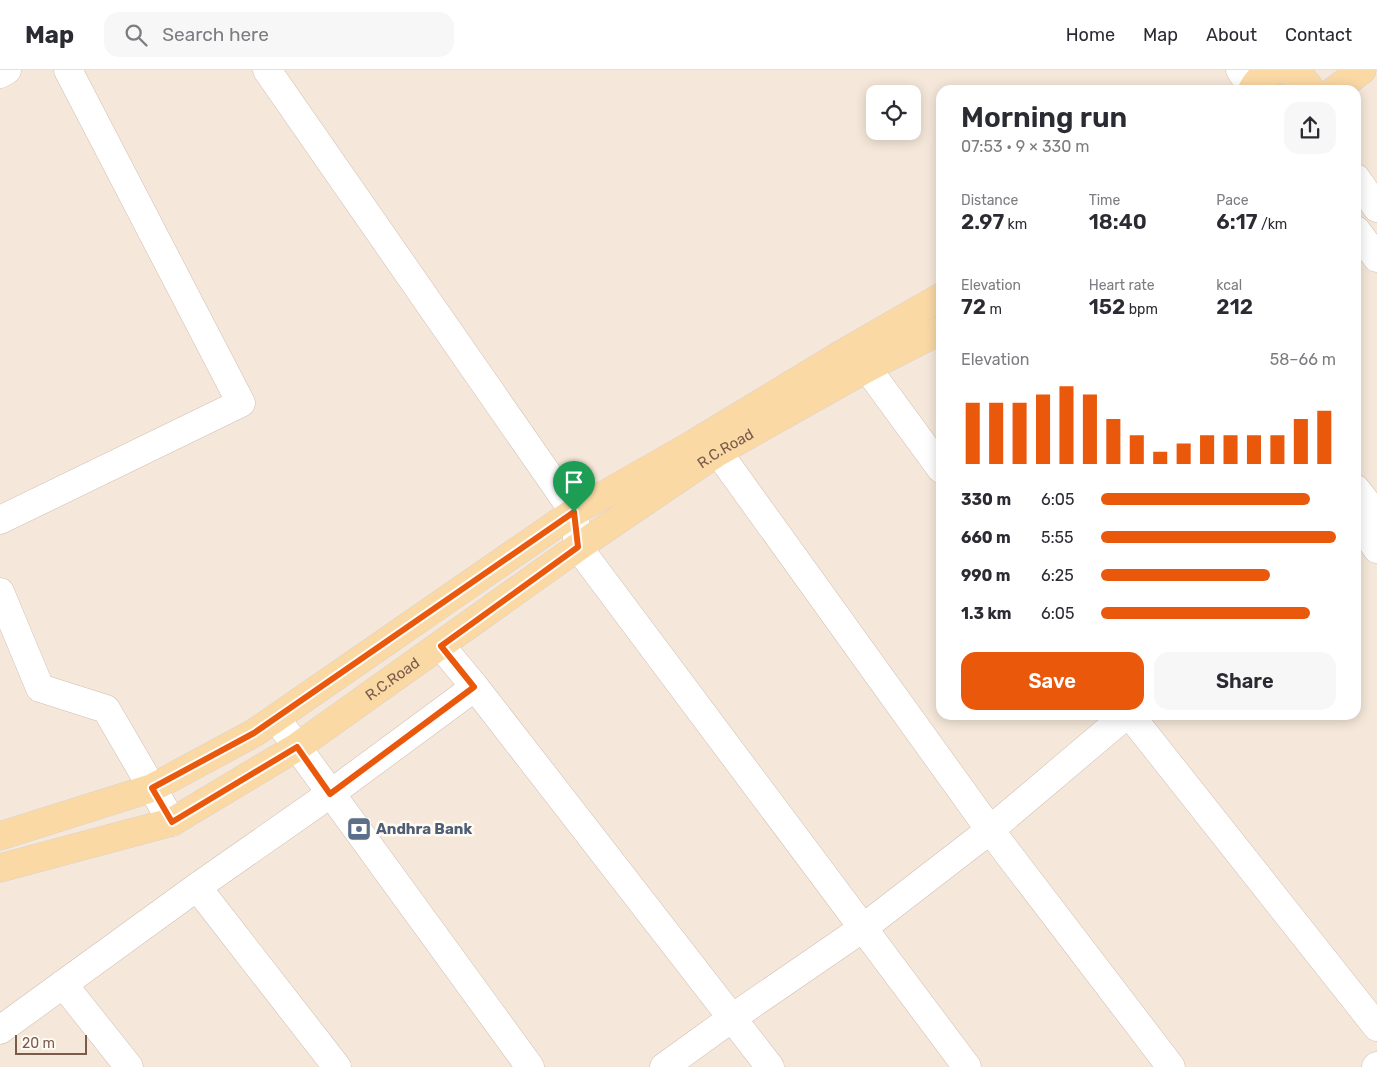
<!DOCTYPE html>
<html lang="en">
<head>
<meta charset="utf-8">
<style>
  body { margin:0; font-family:Rubik,sans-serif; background:#f7f7f7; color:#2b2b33; height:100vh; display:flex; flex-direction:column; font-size:19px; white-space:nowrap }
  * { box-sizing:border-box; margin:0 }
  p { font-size:16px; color:#7c7c81 }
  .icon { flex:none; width:28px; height:28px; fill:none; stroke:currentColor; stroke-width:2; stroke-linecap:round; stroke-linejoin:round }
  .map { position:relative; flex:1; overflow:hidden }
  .details { position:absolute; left:936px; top:15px; width:425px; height:635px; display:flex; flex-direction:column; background:#fff; border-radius:15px; box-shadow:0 2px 12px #0003 }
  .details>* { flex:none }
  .buttons { position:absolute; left:866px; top:15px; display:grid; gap:10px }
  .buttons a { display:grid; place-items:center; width:55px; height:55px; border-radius:10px; background:#fff; box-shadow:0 2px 12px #0003; font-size:25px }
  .scale { position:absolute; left:15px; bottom:12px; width:72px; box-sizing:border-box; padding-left:5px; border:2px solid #7a5c4d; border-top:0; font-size:14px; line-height:18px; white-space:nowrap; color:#7a5c4d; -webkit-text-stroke:4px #fffaf3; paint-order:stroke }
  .pin { position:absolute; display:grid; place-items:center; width:42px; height:42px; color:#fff; margin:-51px -21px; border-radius:50% 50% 50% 0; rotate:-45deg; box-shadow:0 0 5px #0007 }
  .pin .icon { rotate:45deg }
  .round { display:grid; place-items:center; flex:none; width:52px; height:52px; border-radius:15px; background:#f7f7f7 }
  .headline { display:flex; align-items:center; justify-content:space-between; height:85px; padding:0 25px }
  h1 { font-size:28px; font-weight:600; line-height:38px }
  .stats { display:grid; grid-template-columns:repeat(3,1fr); gap:8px; height:85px; padding:5px 25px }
  .stats div { display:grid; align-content:center }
  .stats b { font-size:21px; font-weight:600 }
  .stats small { font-size:14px; font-weight:400 }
  .stats p { font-size:14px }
  .chart { height:140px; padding:10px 25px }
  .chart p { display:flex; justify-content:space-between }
  .chart svg { width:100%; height:90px; margin-top:5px; stroke:#ea580c; stroke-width:6 }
  .primary-button { display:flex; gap:10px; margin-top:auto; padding:10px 25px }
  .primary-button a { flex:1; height:58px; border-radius:15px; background:#ea580c; color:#fff; font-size:20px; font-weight:600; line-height:58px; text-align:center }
  .primary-button a+a { background:#f7f7f7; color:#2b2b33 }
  ul { padding:0 25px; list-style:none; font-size:16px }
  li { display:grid; grid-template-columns:80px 60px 1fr; align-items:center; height:38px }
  li i { height:12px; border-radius:6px; background:#ea580c }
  header { display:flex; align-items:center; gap:30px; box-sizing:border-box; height:70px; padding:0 25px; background:#fff; border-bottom:1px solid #e1e1e2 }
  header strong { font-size:24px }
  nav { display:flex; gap:28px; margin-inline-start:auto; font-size:18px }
  .search { width:350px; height:45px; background:#f7f7f7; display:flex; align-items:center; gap:12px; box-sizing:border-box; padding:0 18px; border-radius:15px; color:#7c7c81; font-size:19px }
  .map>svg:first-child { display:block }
</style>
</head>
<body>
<header>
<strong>Map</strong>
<div class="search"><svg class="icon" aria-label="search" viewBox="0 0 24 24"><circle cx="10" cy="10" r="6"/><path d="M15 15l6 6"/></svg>Search here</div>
<nav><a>Home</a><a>Map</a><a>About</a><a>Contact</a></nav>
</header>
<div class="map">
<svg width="1377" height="997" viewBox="0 0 1377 997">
  <rect width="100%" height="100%" fill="#fdf6ec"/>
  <path fill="#f5e8da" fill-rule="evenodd" d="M0,0H1377V997H0ZM941,20H1356V645H941ZM875,24H912V61H875Z"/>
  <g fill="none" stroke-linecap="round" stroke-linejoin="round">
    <defs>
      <g id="minor">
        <polyline points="267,0 574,442 578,477 967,997"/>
        <polyline points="1240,0 1252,18"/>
        <polyline points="0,4 7,0"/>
        <polyline points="1356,108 1377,138"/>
        <polyline points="1356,160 1377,188"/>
        <polyline points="867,298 941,399"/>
        <polyline points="718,382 990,760 1171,997"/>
        <polyline points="1356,419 1377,446"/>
        <polyline points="0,450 241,333 68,0"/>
        <polyline points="1363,458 1377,479"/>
        <polyline points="1356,463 1377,447"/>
        <polyline points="0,522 40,618 106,639 172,752"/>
        <polyline points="441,576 475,617 770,997"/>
        <polyline points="1130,645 1377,957"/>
        <polyline points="276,648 530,997"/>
        <polyline points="197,817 337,997"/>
        <polyline points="63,914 129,997"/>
        <polyline points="0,960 197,817 330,724 475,617"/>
        <polyline points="664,997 732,948 863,858 990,760 1126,645"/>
        <polyline points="1376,997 1377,996"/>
      </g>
      <g id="major">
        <path d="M1280,0C1295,1 1304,7 1311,20"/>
        <path d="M1252,20C1258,8 1266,2 1279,0"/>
        <polyline points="1335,20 1362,0"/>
        <polyline points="0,766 152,718 254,663 574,442 695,373 842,284 941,227"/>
        <path id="s1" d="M0,798L172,752L297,677L578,477L718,382L867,298L941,260"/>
      </g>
    </defs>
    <use href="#minor" stroke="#d1beb0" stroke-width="29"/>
    <use href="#major" stroke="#dad1cd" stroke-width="29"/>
    <use href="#minor" stroke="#fff" stroke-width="28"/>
    <use href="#major" stroke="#fbd9a5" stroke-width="28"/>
  </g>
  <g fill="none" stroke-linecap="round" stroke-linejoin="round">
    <defs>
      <polygon id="route" points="574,442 578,477 441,576 474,617 330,724 297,677 172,752 152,718 254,663"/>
    </defs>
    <use href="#route" stroke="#fff" stroke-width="10"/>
    <use href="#route" stroke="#ea580c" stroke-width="6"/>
  </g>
  <defs>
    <symbol id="bank-square" viewBox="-11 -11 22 22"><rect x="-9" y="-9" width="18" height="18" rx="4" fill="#5c6f8a" stroke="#fffaf3"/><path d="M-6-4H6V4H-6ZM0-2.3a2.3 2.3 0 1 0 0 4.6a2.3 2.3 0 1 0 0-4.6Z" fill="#fff"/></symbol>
  </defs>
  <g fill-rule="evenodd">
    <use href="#bank-square" x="345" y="745" width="28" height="28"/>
  </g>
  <g text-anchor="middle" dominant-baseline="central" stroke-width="5" stroke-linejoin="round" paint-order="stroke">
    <g font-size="15" fill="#7a5c4d" stroke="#fffaf3">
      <text stroke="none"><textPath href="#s1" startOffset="846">R.C.Road</textPath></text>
      <text stroke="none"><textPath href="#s1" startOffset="441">R.C.Road</textPath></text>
    </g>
    <g font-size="15" font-weight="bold" fill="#4e5e75" stroke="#fffaf3" text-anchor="start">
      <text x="376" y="759">Andhra Bank</text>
    </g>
  </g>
</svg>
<div class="buttons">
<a><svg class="icon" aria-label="locate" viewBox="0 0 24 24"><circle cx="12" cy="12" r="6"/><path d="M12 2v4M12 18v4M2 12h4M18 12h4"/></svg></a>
</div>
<div class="scale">20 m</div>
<div class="pin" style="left:574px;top:442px;background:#1e9e55"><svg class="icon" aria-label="arrive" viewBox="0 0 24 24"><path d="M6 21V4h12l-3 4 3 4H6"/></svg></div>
<section class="details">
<div class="headline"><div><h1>Morning run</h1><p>07:53 · 9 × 330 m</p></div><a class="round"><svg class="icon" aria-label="share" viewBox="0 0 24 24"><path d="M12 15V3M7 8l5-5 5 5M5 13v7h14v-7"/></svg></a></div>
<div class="stats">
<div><p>Distance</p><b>2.97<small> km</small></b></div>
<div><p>Time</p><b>18:40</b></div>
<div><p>Pace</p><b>6:17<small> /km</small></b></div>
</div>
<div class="stats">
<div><p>Elevation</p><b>72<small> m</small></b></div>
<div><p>Heart rate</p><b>152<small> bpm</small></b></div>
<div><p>kcal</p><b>212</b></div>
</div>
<div class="chart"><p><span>Elevation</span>58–66 m</p>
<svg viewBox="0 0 160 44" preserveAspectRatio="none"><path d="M5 44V14M15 44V14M25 44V14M35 44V10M45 44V6M55 44V10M65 44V22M75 44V30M85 44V38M95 44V34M105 44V30M115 44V30M125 44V30M135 44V30M145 44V22M155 44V18"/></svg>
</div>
<ul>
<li><b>330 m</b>6:05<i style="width:89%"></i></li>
<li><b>660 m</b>5:55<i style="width:100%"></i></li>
<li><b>990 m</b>6:25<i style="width:72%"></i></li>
<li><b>1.3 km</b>6:05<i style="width:89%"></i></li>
</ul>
<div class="primary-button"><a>Save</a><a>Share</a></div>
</section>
</div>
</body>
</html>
